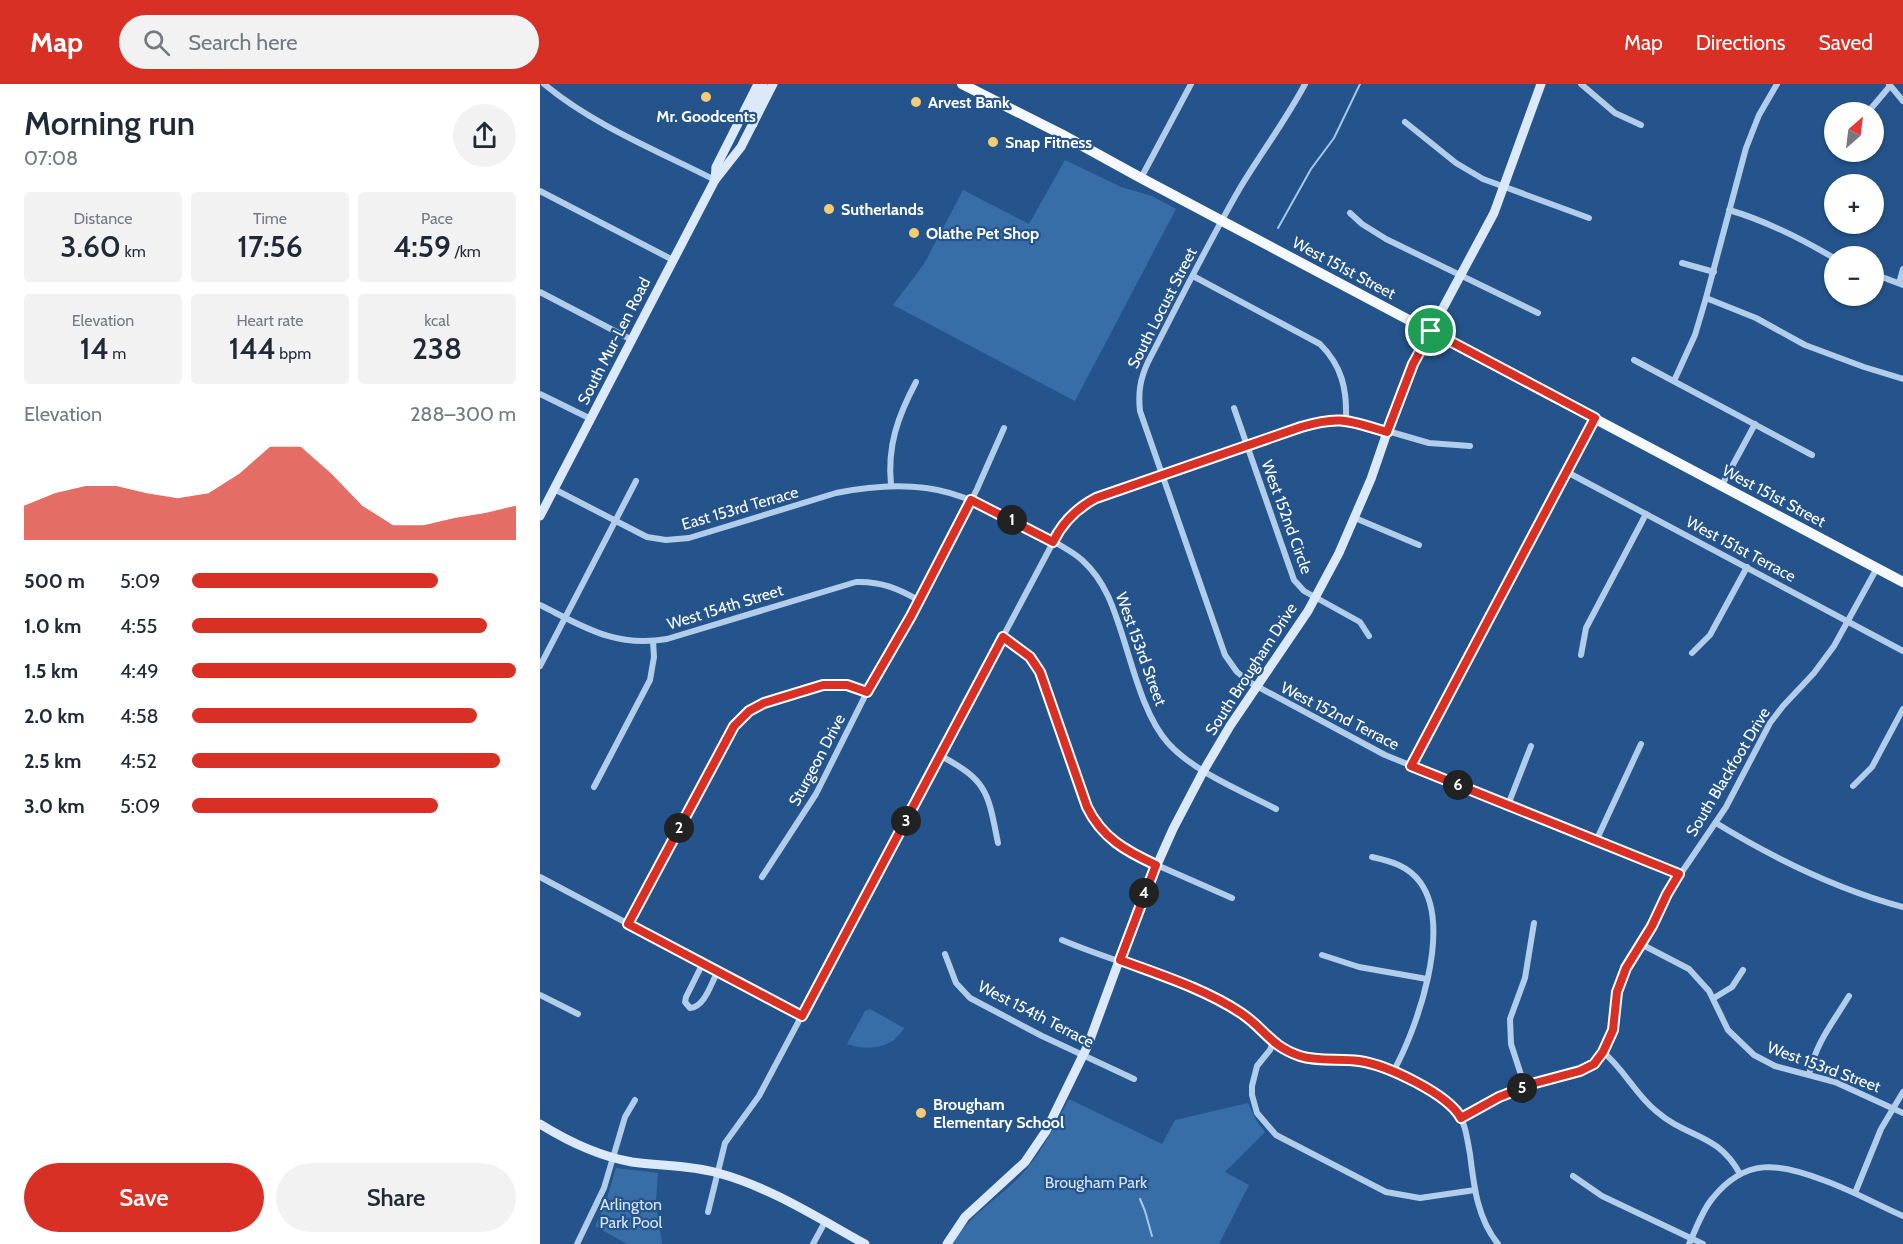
<!DOCTYPE html>
<html lang="en">
<head>
<meta charset="utf-8">
<style>
  body { margin:0; font-family:Cabin,sans-serif; background:#f2f2f3; color:#1f2937; height:100vh; display:flex; flex-direction:column; font-size:22px; white-space:nowrap }
  * { box-sizing:border-box; margin:0 }
  p { font-size:20px; color:#747a83 }
  .icon { flex:none; width:33px; height:33px; fill:none; stroke:currentColor; stroke-width:2; stroke-linecap:round; stroke-linejoin:round }
  .map { position:relative; flex:1; overflow:hidden }
  .drawer { display:flex; flex-direction:column; background:#fff; width:540px }
  .drawer>* { flex:none }
  .needle { width:39px; rotate:28deg }
  .tools { position:absolute; left:1284px; top:18px; display:grid; gap:12px }
  .tools a { display:grid; place-items:center; width:60px; height:60px; border-radius:50%; background:#fff; box-shadow:0 2px 4px #0004; font-size:30px }
  .pin { position:absolute; display:grid; place-items:center; width:51px; height:51px; color:#fff; margin:-26px; border:3px solid #fff; border-radius:50%; box-shadow:0 2px 6px #0007 }
  .km { position:absolute; width:30px; height:30px; margin:-15px; border-radius:50%; background:#222; color:#fff; font-size:16px; line-height:30px; text-align:center }
  .round { display:grid; place-items:center; flex:none; width:63px; height:63px; border-radius:32px; background:#f2f2f3 }
  .summary { display:flex; align-items:center; justify-content:space-between; height:102px; padding:0 24px }
  h1 { font-size:33px; font-weight:600; line-height:45px }
  .stats { display:grid; grid-template-columns:repeat(3,1fr); gap:9px; height:102px; padding:6px 24px }
  .stats div { display:grid; align-content:center; border-radius:6px; background:#f2f2f3; text-align:center }
  .stats b { font-size:30px; font-weight:600 }
  .stats small { font-size:16px; font-weight:400 }
  .stats p { font-size:16px }
  .chart { height:168px; padding:12px 24px }
  .chart p { display:flex; justify-content:space-between }
  .chart svg { width:100%; height:108px; margin-top:6px; fill:#d93025; opacity:.7 }
  .button { display:flex; gap:12px; margin-top:auto; padding:12px 24px }
  .button a { flex:1; height:69px; border-radius:36px; background:#d93025; color:#fff; font-size:24px; font-weight:600; line-height:69px; text-align:center }
  .button a+a { background:#f2f2f3; color:#1f2937 }
  ul { padding:0 24px; list-style:none; font-size:20px }
  li { display:grid; grid-template-columns:96px 72px 1fr; align-items:center; height:45px }
  li i { height:15px; border-radius:8px; background:#d93025 }
  header { display:flex; align-items:center; gap:36px; box-sizing:border-box; height:84px; padding:0 30px; background:#d93025; color:#fff }
  header strong { font-size:28px }
  nav { display:flex; gap:33px; margin-inline-start:auto; font-size:21px }
  .search { width:420px; height:54px; background:#f2f2f3; display:flex; align-items:center; gap:15px; box-sizing:border-box; padding:0 21px; border-radius:33px; color:#747a83; font-size:22px }
  main { display:flex; flex:1; min-height:0 }
  .map>svg:first-child { display:block }
</style>
</head>
<body>
<header>
<strong>Map</strong>
<div class="search"><svg class="icon" aria-label="search" viewBox="0 0 24 24"><circle cx="10" cy="10" r="6"/><path d="M15 15l6 6"/></svg>Search here</div>
<nav><a>Map</a><a>Directions</a><a>Saved</a></nav>
</header>
<main>
<section class="drawer">
<div class="summary"><div><h1>Morning run</h1><p>07:08</p></div><a class="round"><svg class="icon" aria-label="share" viewBox="0 0 24 24"><path d="M12 15V3M7 8l5-5 5 5M5 13v7h14v-7"/></svg></a></div>
<div class="stats">
<div><p>Distance</p><b>3.60<small> km</small></b></div>
<div><p>Time</p><b>17:56</b></div>
<div><p>Pace</p><b>4:59<small> /km</small></b></div>
</div>
<div class="stats">
<div><p>Elevation</p><b>14<small> m</small></b></div>
<div><p>Heart rate</p><b>144<small> bpm</small></b></div>
<div><p>kcal</p><b>238</b></div>
</div>
<div class="chart"><p><span>Elevation</span>288–300 m</p>
<svg viewBox="0 0 160 44" preserveAspectRatio="none"><path d="M0 44V30L10 25L20 22L30 22L40 25L50 27L60 25L70 17L80 6L90 6L100 17L110 30L120 38L130 38L140 35L150 33L160 30V44z"/></svg>
</div>
<ul>
<li><b>500 m</b>5:09<i style="width:76%"></i></li>
<li><b>1.0 km</b>4:55<i style="width:91%"></i></li>
<li><b>1.5 km</b>4:49<i style="width:100%"></i></li>
<li><b>2.0 km</b>4:58<i style="width:88%"></i></li>
<li><b>2.5 km</b>4:52<i style="width:95%"></i></li>
<li><b>3.0 km</b>5:09<i style="width:76%"></i></li>
</ul>
<div class="button"><a>Save</a><a>Share</a></div>
</section>
<div class="map">
<svg width="1363" height="1160" viewBox="0 0 1363 1160">
  <rect width="100%" height="100%" fill="#24548b"/>
  <g fill="#386ea7">
    <polygon points="525,76 581,103 612,112 636,125 535,317 353,221 384,180 423,106 489,140"/>
    <path d="M330,925L364,944C352,965 328,967 307,960L325,927Z"/>
    <path d="M529,1015L622,1060L635,1036L708,1019L716,1036L725,1048L685,1088L709,1101L679,1160H413C429,1130 459,1115 482,1090C502,1068 515,1041 529,1015Z"/>
    <polygon points="76,1084 118,1089 116,1117 122,1160 87,1160 55,1142 65,1121"/>
  </g>
  <g fill="none" stroke-linecap="round" stroke-linejoin="round">
    <g stroke="#a5c8eb" stroke-width="2">
      <polyline points="738,144 771,85 794,54 820,0"/>
      <polyline points="600,1115 605,1127 612,1152"/>
    </g>
    <g stroke="#b1cdea" stroke-width="6">
      <path d="M4,0C53,41 118,67 175,96"/>
      <path d="M765,0C746,36 721,69 700,104C667,161 638,220 608,278C600,295 598,309 600,327L685,571L697,588L711,599L845,671L1139,790"/>
      <polyline points="1041,0 1075,29 1101,41"/>
      <polyline points="1349,0 1363,17"/>
      <polyline points="1328,28 1350,2"/>
      <polyline points="865,38 916,79 943,95 1049,134"/>
      <polyline points="1311,73 1313,68"/>
      <polyline points="601,94 651,0"/>
      <polyline points="0,107 133,176"/>
      <path d="M1189,126C1227,137 1260,154 1294,174"/>
      <polyline points="810,129 822,140 846,155 998,229"/>
      <polyline points="1142,179 1174,188"/>
      <polyline points="1334,190 1363,201"/>
      <path d="M653,192L780,260C802,282 807,305 806,335"/>
      <polyline points="1359,199 1363,185"/>
      <polyline points="0,208 92,256"/>
      <polyline points="1166,214 1216,234 1265,261 1324,283 1363,295"/>
      <polyline points="1094,276 1272,371"/>
      <polyline points="1134,297 1155,251 1166,214 1206,64 1219,31 1237,0"/>
      <polyline points="0,310 51,335"/>
      <polyline points="694,324 754,496 764,507 820,538 829,552"/>
      <polyline points="1027,388 1363,567"/>
      <path d="M351,401C347,362 358,332 376,298"/>
      <polyline points="1182,401 1215,340"/>
      <path d="M14,405L107,453L126,456L149,454L296,409C326,403 355,400 386,404C424,409 457,428 491,446C508,455 527,463 542,476C553,486 562,499 568,512C588,555 597,624 628,659C654,688 702,707 736,725"/>
      <polyline points="815,434 879,461"/>
      <path d="M0,521C44,543 75,564 127,555L316,498C341,497 359,505 380,517"/>
      <polyline points="463,553 486,569 500,588 547,723 561,745 577,761 594,771 692,814"/>
      <polyline points="1152,569 1170,551 1207,483"/>
      <polyline points="1041,571 1046,544 1106,430"/>
      <polyline points="0,582 96,397"/>
      <path d="M401,672C448,697 448,709 458,759"/>
      <polyline points="871,682 1055,334"/>
      <polyline points="1313,702 1332,683 1363,625"/>
      <polyline points="54,703 110,596 114,573 113,557"/>
      <polyline points="968,721 991,662"/>
      <path d="M1176,739C1235,775 1296,805 1363,823"/>
      <polyline points="1056,757 1101,660"/>
      <path d="M832,773C851,777 868,782 880,798C913,843 877,945 853,988"/>
      <polyline points="0,793 262,932"/>
      <polyline points="222,793 276,710 327,608 390,498 437,405 464,344"/>
      <polyline points="88,840 189,650 203,632 217,623 275,603 301,600 327,608"/>
      <path d="M522,856C571,877 623,889 671,913C683,919 696,925 707,933C721,945 731,960 749,967C771,977 793,973 816,976C840,980 903,1008 917,1027C926,1040 927,1055 930,1070C934,1102 937,1134 958,1160"/>
      <polyline points="1101,860 1149,885 1169,907 1188,946 1214,971 1235,982 1295,998 1363,1029"/>
      <polyline points="405,870 416,899 430,914 502,952 594,995"/>
      <polyline points="782,871 819,883 887,895"/>
      <path d="M163,879L146,913L145,918L150,924C165,923 171,899 178,887"/>
      <polyline points="0,911 38,930"/>
      <polyline points="1174,914 1192,903 1203,886"/>
      <polyline points="733,958 730,966 717,982 712,1002 712,1011 717,1029 736,1051 846,1108 880,1114 935,1106"/>
      <path d="M1063,968C1084,985 1095,1010 1116,1027C1148,1055 1177,1048 1200,1090"/>
      <path d="M1269,990C1277,957 1292,940 1309,912"/>
      <polyline points="985,1003 971,960 970,935 985,894 994,839"/>
      <polyline points="921,1034 951,1017 985,1003 1040,987 1054,980 1063,968 1073,946 1077,908 1082,894 1086,884 1112,842 1127,810 1186,723 1230,639 1243,622 1274,589 1294,562 1337,484"/>
      <polyline points="1033,1092 1062,1112 1163,1160"/>
      <polyline points="1315,1109 1341,1045 1363,1008"/>
      <path d="M168,1128L185,1059L219,1012L518,449C531,430 546,418 568,409L785,336L806,335L889,359L930,362"/>
      <polyline points="37,1160 64,1104 85,1033 95,1016"/>
      <polyline points="273,1160 285,1138"/>
      <path d="M1149,1160C1156,1145 1162,1127 1172,1115C1205,1073 1239,1079 1283,1096C1311,1106 1336,1120 1363,1132"/>
    </g>
    <g stroke="#dce9f8" stroke-width="9">
      <polyline points="213,40 209,33 221,10 223,0"/>
      <polyline points="175,96 176,83 218,0"/>
      <polyline points="0,432 175,96 201,63 233,0"/>
      <path d="M0,1040C29,1058 58,1072 92,1078C121,1082 150,1081 178,1089C230,1103 278,1134 325,1160"/>
      <polyline points="407,1160 425,1133 485,1078 506,1047 548,961 601,817 633,745 664,686 690,642 768,527 799,469 831,395 862,305 873,280 954,129 1001,0"/>
    </g>
    <polyline stroke="#f5f9fe" stroke-width="10" points="422,0 521,50 601,94 1363,498"/>
  </g>
  <g fill="none" stroke-linecap="round" stroke-linejoin="round">
    <defs>
      <path id="route" d="M891,247L1055,334L871,682L1139,790L1127,810L1112,842L1086,884L1077,908L1073,946L1063,968L1054,980L1040,987L995,999L959,1013L921,1034C908,1010 847,981 819,977C800,974 779,978 760,972C730,962 725,945 701,929C665,905 620,891 580,876L616,781C586,767 562,754 547,723L500,588L490,573L463,553L262,932L88,840L194,642L209,627L224,619L283,601H307L327,608L371,532L431,416L513,458C523,437 537,424 556,414L761,343C801,331 809,337 847,348L873,280Z"/>
    </defs>
    <use href="#route" stroke="#fff" stroke-width="12"/>
    <use href="#route" stroke="#d93025" stroke-width="8"/>
  </g>
  <g fill="#f5cc74" stroke="#24548b" stroke-width="2">
    <circle cx="166" cy="13" r="6"/>
    <circle cx="376" cy="18" r="6"/>
    <circle cx="453" cy="58" r="6"/>
    <circle cx="289" cy="125" r="6"/>
    <circle cx="374" cy="149" r="6"/>
    <circle cx="381" cy="1029" r="6"/>
  </g>
  <g text-anchor="middle" dominant-baseline="central" stroke-width="4.5" stroke-linejoin="round" paint-order="stroke">
    <g font-size="16" font-weight="bold" fill="#fff" stroke="#24548b" text-anchor="start">
      <text x="388" y="18">Arvest Bank</text>
      <text x="166" y="32" text-anchor="middle">Mr. Goodcents</text>
      <text x="465" y="58">Snap Fitness</text>
      <text x="301" y="125">Sutherlands</text>
      <text x="386" y="149">Olathe Pet Shop</text>
      <text x="393" y="1020">Brougham<tspan x="393" dy="18">Elementary School</tspan></text>
    </g>
    <g font-size="16" fill="#fff" stroke="#24548b">
      <text transform="translate(804 184) rotate(28)">West 151st Street</text>
      <text transform="translate(622 224) rotate(-63)">South Locust Street</text>
      <text transform="translate(74 257) rotate(-63)">South Mur-Len Road</text>
      <text transform="translate(1234 412) rotate(28)">West 151st Street</text>
      <text transform="translate(200 424) rotate(-16)">East 153rd Terrace</text>
      <text transform="translate(747 433) rotate(70)">West 152nd Circle</text>
      <text transform="translate(1201 465) rotate(28)">West 151st Terrace</text>
      <text transform="translate(185 523) rotate(-17)">West 154th Street</text>
      <text transform="translate(601 565) rotate(70)">West 153rd Street</text>
      <text transform="translate(711 585) rotate(-57)">South Brougham Drive</text>
      <text transform="translate(800 632) rotate(27)">West 152nd Terrace</text>
      <text transform="translate(277 676) rotate(-62)">Sturgeon Drive</text>
      <text transform="translate(1188 688) rotate(-59)">South Blackfoot Drive</text>
      <text transform="translate(496 930) rotate(27)">West 154th Terrace</text>
      <text transform="translate(1284 983) rotate(20)">West 153rd Street</text>
    </g>
    <g font-size="16" fill="#d5e6f8" stroke="#24548b">
      <text x="556" y="1098">Brougham Park</text>
      <text x="91" y="1120">Arlington<tspan x="91" dy="18">Park Pool</tspan></text>
    </g>
  </g>
</svg>
<div class="tools">
<a><svg class="needle" viewBox="-14 -14 28 28"><path d="M0-13l5 13h-10z" fill="#e53935"/><path d="M0 13l5-13h-10z" fill="#747a83"/></svg></a>
<a>+</a>
<a>−</a>
</div>
<div class="pin" style="left:891px;top:247px;background:#1e9e55"><svg class="icon" aria-label="arrive" viewBox="0 0 24 24"><path d="M6 21V4h12l-3 4 3 4H6"/></svg></div>
<b class="km" style="left:472px;top:436px">1</b>
<b class="km" style="left:139px;top:744px">2</b>
<b class="km" style="left:366px;top:737px">3</b>
<b class="km" style="left:604px;top:809px">4</b>
<b class="km" style="left:982px;top:1004px">5</b>
<b class="km" style="left:918px;top:701px">6</b>
</div>
</main>
</body>
</html>
